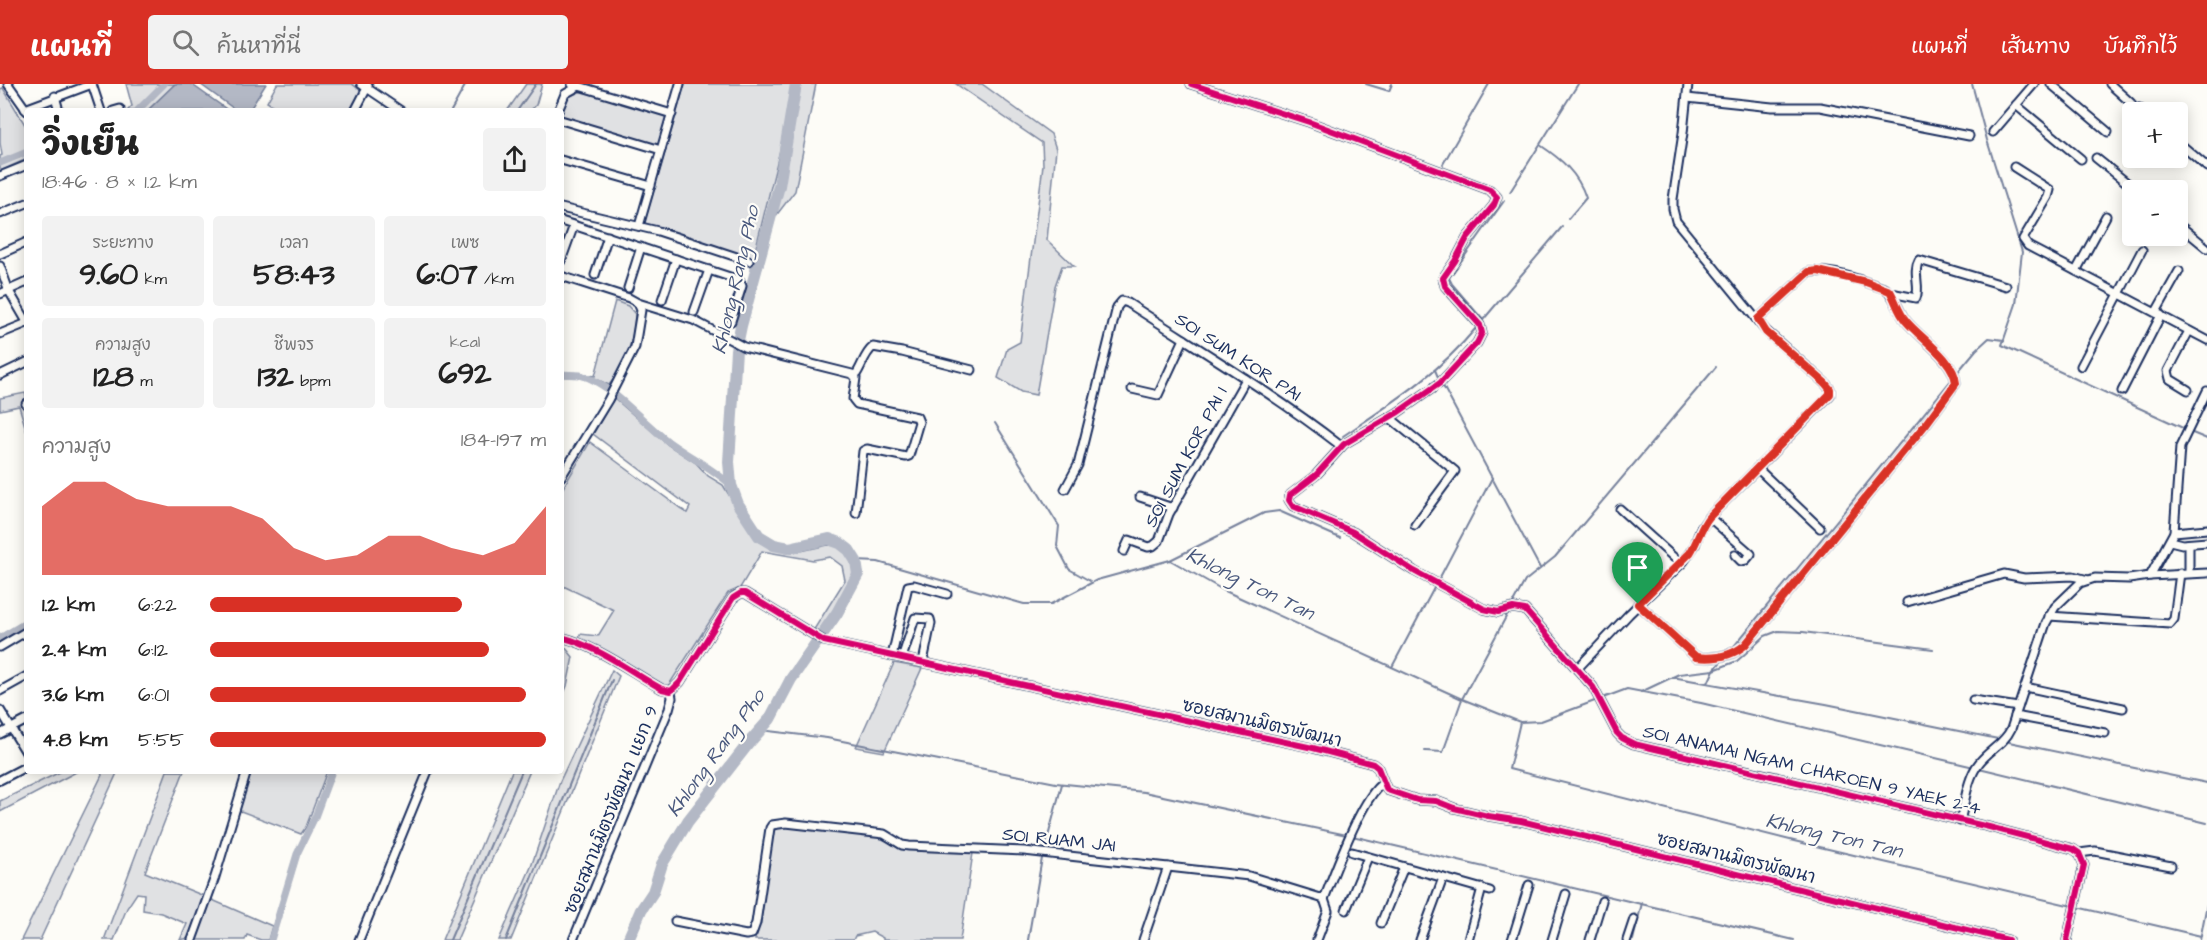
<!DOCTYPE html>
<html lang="th">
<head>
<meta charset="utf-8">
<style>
  body { margin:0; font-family:"Architects Daughter","Playpen Sans Thai",sans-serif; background:#f2f2f2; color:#222; height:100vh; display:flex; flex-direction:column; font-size:22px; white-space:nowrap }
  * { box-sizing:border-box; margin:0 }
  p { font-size:20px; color:#767676 }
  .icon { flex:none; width:33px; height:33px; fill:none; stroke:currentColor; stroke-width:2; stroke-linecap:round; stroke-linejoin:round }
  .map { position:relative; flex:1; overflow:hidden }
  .details { position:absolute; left:24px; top:24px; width:540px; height:666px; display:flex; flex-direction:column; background:#fff; border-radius:6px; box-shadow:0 3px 15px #0003 }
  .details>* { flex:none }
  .buttons { position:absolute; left:2122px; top:18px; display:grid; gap:12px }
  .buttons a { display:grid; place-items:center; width:66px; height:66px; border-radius:6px; background:#fff; box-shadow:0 3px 15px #0003; font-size:30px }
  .pin { position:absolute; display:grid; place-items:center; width:51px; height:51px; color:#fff; margin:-62px -26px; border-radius:50% 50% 50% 0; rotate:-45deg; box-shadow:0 0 6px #0007 }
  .pin .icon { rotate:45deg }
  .round { display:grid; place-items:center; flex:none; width:63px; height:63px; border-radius:6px; background:#f2f2f2 }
  .head { display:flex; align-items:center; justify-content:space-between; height:102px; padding:0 18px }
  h1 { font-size:33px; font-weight:800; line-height:45px }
  .metrics { display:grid; grid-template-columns:repeat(3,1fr); gap:9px; height:102px; padding:6px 18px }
  .metrics div { display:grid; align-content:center; border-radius:6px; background:#f2f2f2; text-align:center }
  .metrics b { font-size:30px; font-weight:800 }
  .metrics small { font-size:16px; font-weight:400 }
  .metrics p { font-size:16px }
  .chart { height:168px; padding:12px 18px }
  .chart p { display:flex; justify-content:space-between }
  .chart svg { width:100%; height:108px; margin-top:6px; fill:#d93025; opacity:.7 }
  ul { padding:0 18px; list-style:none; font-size:20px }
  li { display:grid; grid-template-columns:96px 72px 1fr; align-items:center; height:45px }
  li i { height:15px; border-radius:8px; background:#d93025 }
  header { display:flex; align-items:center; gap:36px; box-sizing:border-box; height:84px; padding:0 30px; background:#d93025; color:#fff }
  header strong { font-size:28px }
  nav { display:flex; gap:33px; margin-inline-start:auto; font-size:21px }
  .search { width:420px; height:54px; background:#f2f2f2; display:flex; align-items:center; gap:15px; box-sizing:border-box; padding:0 21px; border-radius:6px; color:#767676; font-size:22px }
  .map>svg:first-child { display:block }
</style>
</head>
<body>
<header>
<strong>แผนที่</strong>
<div class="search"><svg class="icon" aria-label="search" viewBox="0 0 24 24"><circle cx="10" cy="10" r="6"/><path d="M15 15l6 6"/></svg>ค้นหาที่นี่</div>
<nav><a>แผนที่</a><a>เส้นทาง</a><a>บันทึกไว้</a></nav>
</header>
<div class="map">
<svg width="2207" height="856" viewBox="0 0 2207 856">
  <rect width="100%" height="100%" fill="#fdfcf7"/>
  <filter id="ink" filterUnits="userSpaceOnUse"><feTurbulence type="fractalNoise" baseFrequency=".0167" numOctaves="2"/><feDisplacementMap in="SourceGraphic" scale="12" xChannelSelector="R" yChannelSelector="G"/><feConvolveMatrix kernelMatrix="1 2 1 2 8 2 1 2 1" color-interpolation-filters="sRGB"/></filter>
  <g filter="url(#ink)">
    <g fill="#e0e1e3" stroke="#7e88a0" stroke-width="1.5">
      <polygon points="126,0 175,0 147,27 127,27 132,22"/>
      <polygon points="277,0 352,0 361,7 352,27 281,27 267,18"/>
      <polygon points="526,0 542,0 536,21 530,27 507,27"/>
      <polygon points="685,0 793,0 780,66 753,175 644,140"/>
      <polygon points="801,0 816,0 795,107 775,133"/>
      <polygon points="956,0 982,0 1051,50 1056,65 1047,156 1074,182 1062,182 1055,202 1036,311 1021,308 998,294 1007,265 1020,258 1043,81 1042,59"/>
      <polygon points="3,4 27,44 27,75 0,87 0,72 2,71 0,59 0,5"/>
      <polygon points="584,6 668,31 659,62 561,32 568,13"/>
      <path d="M615,217L628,222L635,230C634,257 626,280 609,301L588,291L595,292Z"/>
      <polygon points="25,309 27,315 27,349 19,322 0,326 0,314"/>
      <path d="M614,314L668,361L696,379L708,392L723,401L750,446L760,457L774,464L801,467L828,461L840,462C846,468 853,478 853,487C853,505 829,533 819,549L813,547L845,496L842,482L830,473L813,476L762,467L740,504L728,509L667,604L579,555L580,550L598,552L614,526L561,501V407L590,358L687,429L690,423L593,350Z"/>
      <polygon points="561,563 565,563 573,573 567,602 561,616"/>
      <polygon points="894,579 922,584 884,668 856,663"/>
      <polygon points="612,586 619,592 511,856 499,856 531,783 560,697"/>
      <polygon points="62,687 78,687 0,728 0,717"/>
      <polygon points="100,687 118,687 40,856 21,856 102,691"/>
      <polygon points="167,687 184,687 145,788 204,812 189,854 180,856 187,840 161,829 143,826 144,810 137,809 127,824 114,856 104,856"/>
      <polygon points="251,687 327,687 306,743 301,750 238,726"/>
      <polygon points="512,687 530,687 457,856 442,856"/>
      <path d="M784,742C814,745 875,745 898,763L969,767L973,769L960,856H883V854L872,848L855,852L853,856H755L773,748L776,744Z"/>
      <polygon points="210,815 272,842 268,856 261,856 247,851 245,856 195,856"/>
    </g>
    <g fill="#b3b8c5" stroke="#76819c" stroke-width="1.5">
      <polygon points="175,0 191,0 229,27 147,27"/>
      <polygon points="200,0 266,0 249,27 237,27"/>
    </g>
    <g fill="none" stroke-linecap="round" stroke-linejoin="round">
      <g stroke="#76819c" stroke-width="2">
        <polyline points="1366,0 1389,7 1392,0"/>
        <polyline points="1972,0 1987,56 2022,168 2016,220 2002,261 2185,345"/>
        <polyline points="451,27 466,0"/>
        <polyline points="517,27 536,0"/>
        <path d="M1540,61C1561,75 1578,89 1586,114L1568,135"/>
        <polyline points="1443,80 1489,0"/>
        <polyline points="1510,108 1578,0"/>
        <polyline points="1504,117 1449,194 1452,200 1483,236 1562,143"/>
        <polyline points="1435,286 1438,293"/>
        <polyline points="1956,290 1976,266 1989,254 2004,256"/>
        <polyline points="1443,302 1540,484"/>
        <polyline points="995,339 1059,442 1057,462 1069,485 1090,497"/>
        <polyline points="2190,348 2207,355"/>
        <path d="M1343,352C1392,319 1438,290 1476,244"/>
        <polyline points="1170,476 1264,429 1279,427 1340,454"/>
        <polyline points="856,477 878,478 1024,520 1051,520 1097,496 1170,476 1223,506 1462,615 1520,638 1509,685 1794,757 2201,852"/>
        <polyline points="1439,495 1492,394"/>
        <polyline points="1513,519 1525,497 1555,473 1716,283"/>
        <polyline points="1731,566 1953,294"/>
        <polyline points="561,577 563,570"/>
        <polyline points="1392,583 1434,504"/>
        <polyline points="1672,593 1826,620 1998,655"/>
        <polyline points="1708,599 1714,586 1723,575"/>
        <polyline points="1641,608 1679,590 1714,586 1737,577 1765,552 1778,547 1803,548 1933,565"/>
        <polyline points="1520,638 1541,637 1627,605 1701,619 1974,683"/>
        <polyline points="760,646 827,654 1056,699 1144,708 1361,754 1794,856"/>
        <polyline points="2009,658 2207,699"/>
        <polyline points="1425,667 1443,668 1462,615 1507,531"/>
        <polyline points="1979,684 2207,739"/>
        <polyline points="1045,764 1062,700"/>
        <polyline points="450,856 522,687"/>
        <polyline points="506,856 612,596"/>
        <polyline points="1028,856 1042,774"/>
        <polyline points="1633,856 1642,819"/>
        <polyline points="2200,856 2207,820"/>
      </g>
      <g stroke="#b3b8c5" stroke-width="7">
        <polyline points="137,27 164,0"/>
        <polyline points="0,79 27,68"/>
        <path d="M561,290C567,291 574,290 580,291C610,298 643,339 669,358C690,373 712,384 731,401"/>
        <polyline points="0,554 27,538"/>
        <polyline points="271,856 297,770 315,733 332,687"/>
      </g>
      <polyline stroke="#b3b8c5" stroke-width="12" points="628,856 641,826 653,808 662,780 688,737 748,660 770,635 791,595 837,529 858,490 856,477 849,466 840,459 829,455 789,464 774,461 759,452 738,420 731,401 729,378 736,266 741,242 779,102 796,0"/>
      <defs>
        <g id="minor">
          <polyline points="8,0 27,27"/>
          <polyline points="361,0 401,27"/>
          <polyline points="572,0 672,30"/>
          <polyline points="1191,0 1309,38 1490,106 1497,113 1494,121 1467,154 1455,177 1443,194 1445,202 1480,241 1482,249 1477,259 1440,299 1397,329 1344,360 1316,391 1290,411 1289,416 1293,422 1353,448 1414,487 1484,525 1498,528 1513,524 1525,526 1593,603 1617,649 1622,654 1634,660 1989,743 2073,765 2079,769 2084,781 2067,856"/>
          <polyline points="2051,0 2108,48"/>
          <polyline points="2110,0 2131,19"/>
          <polyline points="55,12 59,27"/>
          <polyline points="1687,14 1772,23 1820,23 1969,52"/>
          <polyline points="2016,21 2081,75"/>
          <polyline points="2139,24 2144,28"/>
          <polyline points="25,25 92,0 101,27"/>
          <polyline points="113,27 120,25"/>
          <polyline points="355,27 368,2"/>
          <polyline points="558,27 565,10 579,2"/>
          <polyline points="561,36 661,66"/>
          <polyline points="1993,48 2034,0"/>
          <polyline points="2178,58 2207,83"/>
          <polyline points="2096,74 2136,106"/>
          <polyline points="561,76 651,102"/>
          <polyline points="2014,83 2050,106 2048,113 2023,155 2028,162 2207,256"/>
          <polyline points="0,92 27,81"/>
          <polyline points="561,124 658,147 749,177"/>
          <polyline points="0,130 27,119"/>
          <polyline points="561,137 739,196 742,202 731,237"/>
          <polyline points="2178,140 2207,164"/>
          <polyline points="639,142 680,0"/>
          <polyline points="0,170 27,158"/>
          <polyline points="561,177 574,141"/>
          <polyline points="0,182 9,207 27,238"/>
          <polyline points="2076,187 2106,132"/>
          <polyline points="595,191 608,152"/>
          <polyline points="561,192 629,214 638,219 641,226 635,263 608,316 561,393"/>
          <polyline points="628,204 641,163"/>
          <path d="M1891,209L1916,214C1921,202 1912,188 1919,176L2006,202"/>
          <polyline points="0,210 27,198"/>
          <polyline points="662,216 676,175"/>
          <polyline points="638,219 693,236 744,263 852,290 856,294 853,315 857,320 917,333 919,338 909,372 906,373 867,365 863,367 856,429"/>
          <polyline points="694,228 709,186"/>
          <polyline points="2156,228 2179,187"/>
          <polyline points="0,250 27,239"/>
          <polyline points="2081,282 2142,166"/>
          <polyline points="0,291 27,278"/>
          <path d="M855,292C862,283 864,270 873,263L902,268L972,286"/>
          <polyline points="1132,305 1158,311 1184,255"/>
          <polyline points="2188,306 2170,295 2168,287 2189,247"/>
          <polyline points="2122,307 2161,231"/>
          <polyline points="26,320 27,319"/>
          <polyline points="1389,333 1455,387 1415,441"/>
          <polyline points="1757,384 1820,444"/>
          <path d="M1065,405L1078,381L1117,223L1122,217L1128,219C1200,266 1274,310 1341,362"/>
          <polyline points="1140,413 1173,424"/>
          <polyline points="1620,425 1681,480"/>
          <polyline points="1709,433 1751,470 1746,476 1741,477 1735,471"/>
          <polyline points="2174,448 2207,445"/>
          <polyline points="2170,457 2182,460 2207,458"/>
          <polyline points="1124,467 1129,456 1148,463 1153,462 1159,457 1169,430 1246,295"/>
          <polyline points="2189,488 2189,460"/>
          <polyline points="2150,492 2207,489"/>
          <polyline points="1907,518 2004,490 2024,494 2073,492 2088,496"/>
          <path d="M1638,520L1696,573C1714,575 1731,573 1745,561L1925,341L1956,299C1954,276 1920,254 1906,237C1898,228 1895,211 1886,205C1863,197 1834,185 1809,188L1758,235"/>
          <polyline points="2049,532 2170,540 2174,535 2180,489"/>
          <path d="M561,553C599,563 628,586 662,605L671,607L680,598L733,514L741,509H745L824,557L1313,664L1373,680L1378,684L1387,706L1417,716L1436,717L1454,724L1488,732L1521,737L2008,856"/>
          <polyline points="0,563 27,547"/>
          <polyline points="892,572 908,502 914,501 947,510"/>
          <polyline points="902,574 915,534 930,535 931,539 923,578"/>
          <polyline points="1577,585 1629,530 1684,477 1695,461 1700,446 1709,433 1830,311 1830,305 1825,299 1766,247 1676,137 1673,125 1673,115 1683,49 1688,0"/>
          <polyline points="2025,603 2123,624"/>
          <polyline points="0,607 27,592"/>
          <polyline points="1973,616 2018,623"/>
          <polyline points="0,626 27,670"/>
          <polyline points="2015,632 2105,649"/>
          <polyline points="0,650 27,636"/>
          <polyline points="0,696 27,682"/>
          <path d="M1960,737C1965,719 1967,694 1979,679C1989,666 2004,660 2011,645L2046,539L2055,523L2080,499L2095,494L2129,495L2150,492L2174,448L2180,363L2207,307"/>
          <polyline points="1352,768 1490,807"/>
          <polyline points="2079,769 2095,767 2171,782"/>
          <polyline points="1346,826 1368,773"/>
          <path d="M675,837L746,851L752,850L756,839L770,744L772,741L786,739L884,750L902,761L909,762L1024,767L1249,792L1324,815C1334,790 1362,712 1383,699"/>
          <polyline points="1381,839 1404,783"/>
          <polyline points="192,856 215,793 247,687"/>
          <polyline points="359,856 428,687"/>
          <polyline points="573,856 669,625 672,614 671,607"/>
          <polyline points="1143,856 1168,783"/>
          <polyline points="1317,856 1328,827 1324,815"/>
          <polyline points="1420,856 1443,794"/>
          <polyline points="1468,856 1482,804"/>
          <polyline points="1512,856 1529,801"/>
          <polyline points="1552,856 1566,810"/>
          <polyline points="1590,856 1602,817"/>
          <polyline points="1627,856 1634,835"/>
        </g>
      </defs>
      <use href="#minor" stroke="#1b2f5e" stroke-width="11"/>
      <use href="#minor" stroke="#fdfcf7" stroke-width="7"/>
      <defs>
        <g id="cycleway">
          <polyline points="1191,0 1309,38 1490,106 1497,113 1494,121 1467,154 1455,177 1443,194 1445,202 1480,241 1482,249 1477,259 1440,299 1397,329 1344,360 1316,391 1290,411 1289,416 1293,422 1353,448 1414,487 1484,525 1498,528 1513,524 1525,526 1593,603 1617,649 1622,654 1634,660 1989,743 2073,765 2079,769 2084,781 2067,856"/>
          <path d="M561,553C599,563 628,586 662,605L671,607L680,598L733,514L741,509H745L824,557L1313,664L1373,680L1378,684L1387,706L1417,716L1436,717L1454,724L1488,732L1521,737L2008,856"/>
        </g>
      </defs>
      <use href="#cycleway" stroke="#fdfcf7" stroke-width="10"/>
      <use href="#cycleway" stroke="#d6006c" stroke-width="6"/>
    </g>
  </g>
  <g fill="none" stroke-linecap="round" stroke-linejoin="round" filter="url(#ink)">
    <defs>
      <path id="route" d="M1818,187L1866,198L1890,207C1896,217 1898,228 1906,237C1920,254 1954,275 1956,299L1925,341L1745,561C1731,573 1714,575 1696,573L1638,520L1690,469C1698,457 1700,444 1709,433L1830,310V305L1825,299L1766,248L1758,235L1809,188Z"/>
    </defs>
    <use href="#route" stroke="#fff" stroke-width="12"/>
    <use href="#route" stroke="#d93025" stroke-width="8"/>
  </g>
  <g text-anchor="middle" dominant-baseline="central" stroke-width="4.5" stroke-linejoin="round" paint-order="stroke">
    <g font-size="18" fill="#1b2f5e" stroke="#fdfcf7">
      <text transform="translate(1238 273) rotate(33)">SOI SUM KOR PAI</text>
      <text transform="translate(1186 373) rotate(-62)">SOI SUM KOR PAI 1</text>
      <text transform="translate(1262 639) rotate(13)">ซอยสมานมิตรพัฒนา</text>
      <text transform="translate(1812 686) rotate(13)">SOI ANAMAI NGAM CHAROEN 9 YAEK 2-4</text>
      <text transform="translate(611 726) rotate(-68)">ซอยสมานมิตรพัฒนา แยก 9</text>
      <text transform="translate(1059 756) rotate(6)">SOI RUAM JAI</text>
      <text transform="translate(1736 774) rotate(14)">ซอยสมานมิตรพัฒนา</text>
    </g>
    <g font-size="20" font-style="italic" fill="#49587d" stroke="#fdfcf7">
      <text transform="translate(736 196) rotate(-77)">Khlong Rang Pho</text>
      <text transform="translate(1250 500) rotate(26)">Khlong Ton Tan</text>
      <text transform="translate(716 669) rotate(-54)">Khlong Rang Pho</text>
      <text transform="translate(1834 752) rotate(13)">Khlong Ton Tan</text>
    </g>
  </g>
</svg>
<div class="buttons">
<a>+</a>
<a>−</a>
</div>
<div class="pin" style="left:1638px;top:520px;background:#1e9e55"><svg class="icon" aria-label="arrive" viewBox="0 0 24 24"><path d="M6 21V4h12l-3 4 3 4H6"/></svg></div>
<section class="details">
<div class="head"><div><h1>วิ่งเย็น</h1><p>18:46 · 8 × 1.2 km</p></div><a class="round"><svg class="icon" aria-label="share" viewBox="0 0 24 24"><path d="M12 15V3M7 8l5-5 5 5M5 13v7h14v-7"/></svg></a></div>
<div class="metrics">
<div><p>ระยะทาง</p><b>9.60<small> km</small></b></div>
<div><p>เวลา</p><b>58:43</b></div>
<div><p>เพซ</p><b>6:07<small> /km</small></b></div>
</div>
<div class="metrics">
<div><p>ความสูง</p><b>128<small> m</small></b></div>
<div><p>ชีพจร</p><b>132<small> bpm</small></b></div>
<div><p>kcal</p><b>692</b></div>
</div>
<div class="chart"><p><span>ความสูง</span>184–197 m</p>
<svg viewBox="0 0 160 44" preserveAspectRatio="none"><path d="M0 44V16L10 6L20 6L30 13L40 16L50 16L60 16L70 21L80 33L90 38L100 36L110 28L120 28L130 33L140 36L150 31L160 16V44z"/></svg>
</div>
<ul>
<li><b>1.2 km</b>6:22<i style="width:75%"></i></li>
<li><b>2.4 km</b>6:12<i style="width:83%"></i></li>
<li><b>3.6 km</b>6:01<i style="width:94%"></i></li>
<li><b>4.8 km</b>5:55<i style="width:100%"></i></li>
</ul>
</section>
</div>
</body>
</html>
